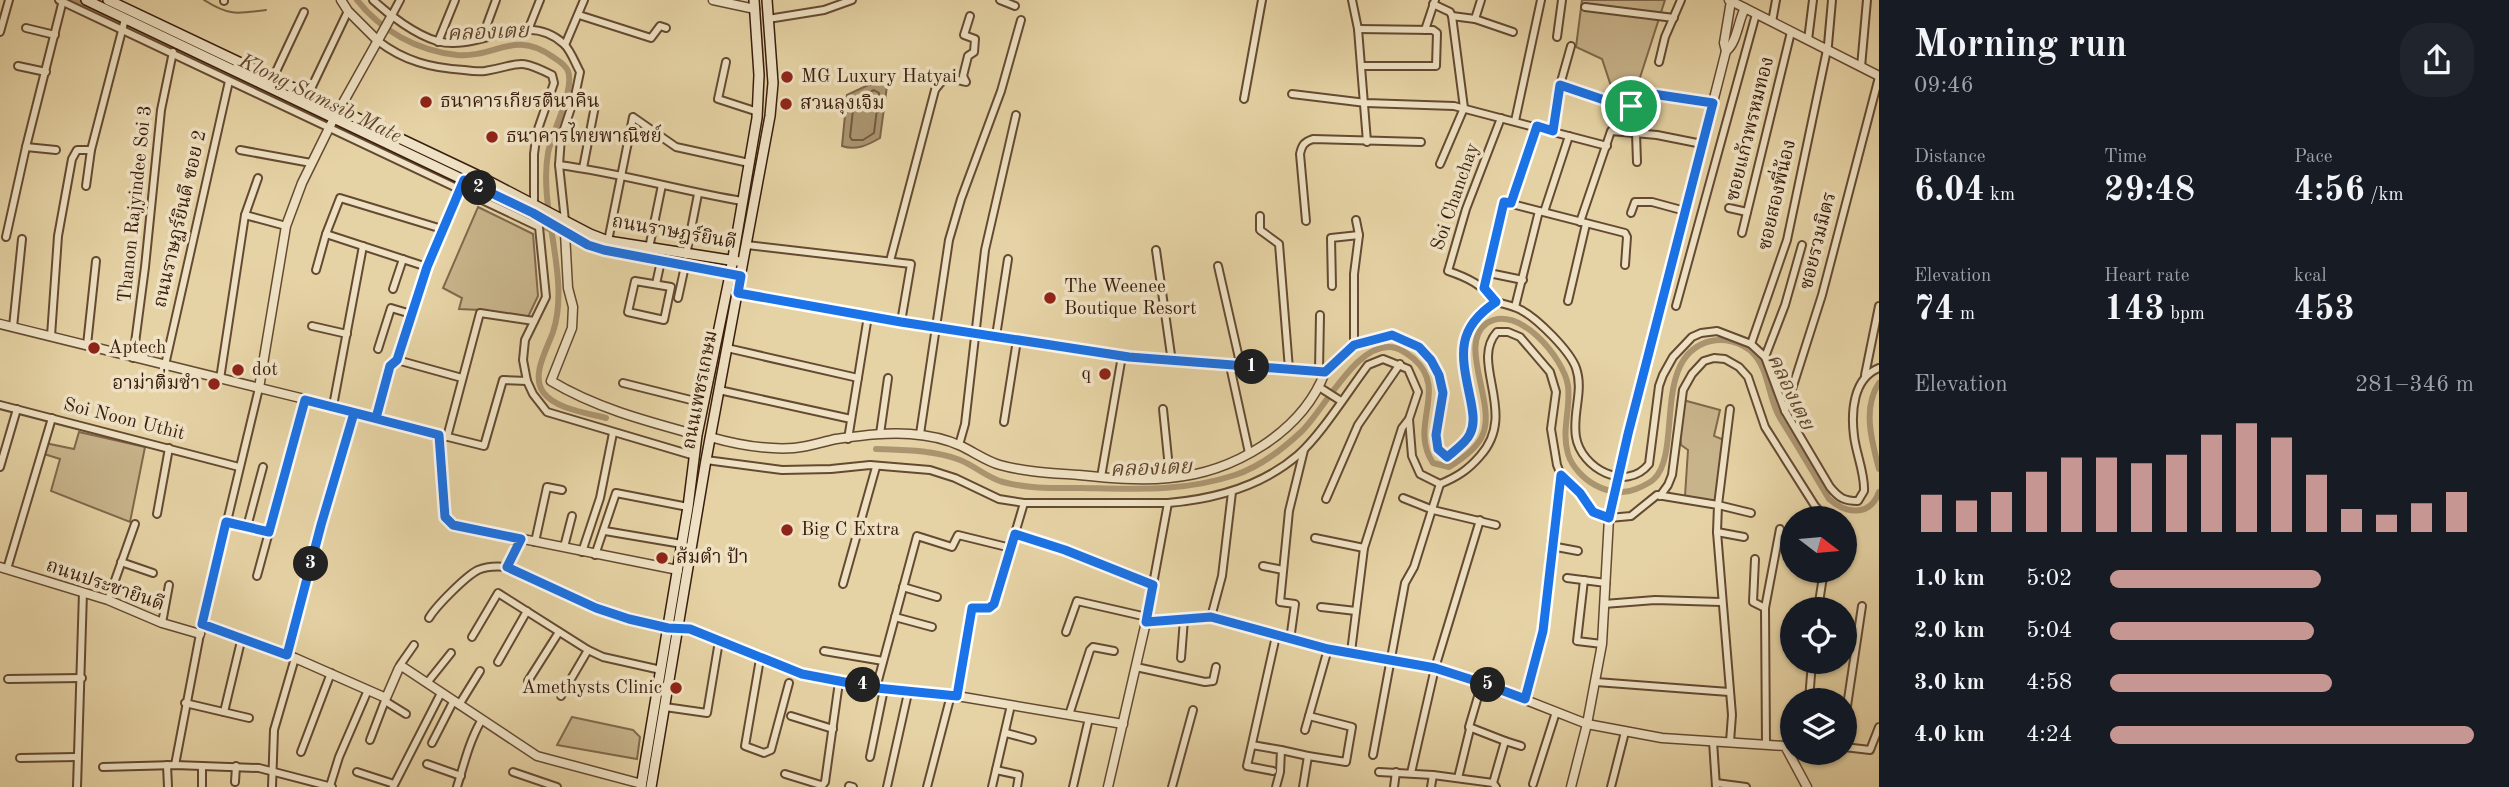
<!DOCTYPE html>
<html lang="en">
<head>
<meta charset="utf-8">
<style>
  body { margin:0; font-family:"Old Standard TT","Noto Serif Thai",serif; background:#20242c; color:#f1f3f6; height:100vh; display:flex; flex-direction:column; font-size:26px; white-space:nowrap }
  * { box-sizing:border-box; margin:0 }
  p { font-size:23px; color:#9ea1a6 }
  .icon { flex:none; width:38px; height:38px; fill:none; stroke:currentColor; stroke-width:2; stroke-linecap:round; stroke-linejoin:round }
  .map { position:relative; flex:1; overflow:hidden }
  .drawer { display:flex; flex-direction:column; background:#171b24; width:630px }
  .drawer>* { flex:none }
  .needle { width:46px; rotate:106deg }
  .tools { position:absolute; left:1780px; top:506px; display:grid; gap:14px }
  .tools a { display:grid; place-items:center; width:77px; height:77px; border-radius:50%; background:#171b24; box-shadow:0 2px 5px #0004; font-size:35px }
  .pin { position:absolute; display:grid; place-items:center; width:60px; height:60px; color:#fff; margin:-30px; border:4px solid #fff; border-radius:50%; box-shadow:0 2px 7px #0007 }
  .km { position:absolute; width:35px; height:35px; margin:-18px; border-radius:50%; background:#222; color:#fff; font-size:19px; line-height:35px; text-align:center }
  .round { display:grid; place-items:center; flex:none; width:74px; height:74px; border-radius:28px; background:#20242c }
  .overview { display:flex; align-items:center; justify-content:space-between; height:119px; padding:0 35px }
  h1 { font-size:38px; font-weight:600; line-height:52px }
  .stats { display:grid; grid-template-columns:repeat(3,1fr); gap:10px; height:119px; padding:7px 35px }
  .stats div { display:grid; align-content:center }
  .stats b { font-size:35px; font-weight:600 }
  .stats small { font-size:19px; font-weight:400 }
  .stats p { font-size:19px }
  .chart { height:196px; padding:14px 35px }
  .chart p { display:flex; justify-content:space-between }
  .chart svg { width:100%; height:126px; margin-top:7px; stroke:#c59692; stroke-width:6 }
  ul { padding:0 35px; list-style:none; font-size:23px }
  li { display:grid; grid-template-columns:112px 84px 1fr; align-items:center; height:52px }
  li i { height:18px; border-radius:9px; background:#c59692 }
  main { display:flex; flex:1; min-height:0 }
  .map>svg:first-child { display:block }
</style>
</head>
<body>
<main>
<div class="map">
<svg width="1879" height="787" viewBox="0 0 1879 787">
  <rect width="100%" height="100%" fill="#e6d3a5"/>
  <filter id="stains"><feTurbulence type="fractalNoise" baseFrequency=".00286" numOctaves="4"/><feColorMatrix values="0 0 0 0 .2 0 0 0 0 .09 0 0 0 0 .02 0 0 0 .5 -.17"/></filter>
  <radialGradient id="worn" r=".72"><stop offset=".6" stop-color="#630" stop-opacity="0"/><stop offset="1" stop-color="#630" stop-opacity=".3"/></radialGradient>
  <g fill="#c8b48b" stroke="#80684c" stroke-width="2">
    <polygon points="1582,0 1665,0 1636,90 1614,95 1602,59 1576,47"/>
    <polygon points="478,207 533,234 538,296 528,317 481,310 459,309 462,298 443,288"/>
    <polygon points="1683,400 1720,410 1714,436 1724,440 1717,503 1685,496 1688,450 1681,445 1679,424"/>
    <polygon points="79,432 145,447 130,522 51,491 60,459 44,454 45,443 74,449"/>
    <polygon points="572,717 633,730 640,737 637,759 557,745"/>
  </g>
  <path fill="#ab9571" stroke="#7d6549" stroke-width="2" d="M879,80L887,86L880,138C868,145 856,151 842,146L847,95Z"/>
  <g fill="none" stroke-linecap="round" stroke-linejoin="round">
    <polygon stroke="#72583e" stroke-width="2" points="874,90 879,93 874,133 863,140 852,140 850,137 854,101"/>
    <path stroke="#7d6549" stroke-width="2" d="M204,0C229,16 237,14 266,10"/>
    <g stroke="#ab9571" stroke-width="6">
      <polyline points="73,0 327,120 551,230"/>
      <path d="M357,0C381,31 418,51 457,55C496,58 514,29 553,57C559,61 565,64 568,71C575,90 552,131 548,153C538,211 571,277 553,332C547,349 531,375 543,392C555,409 587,413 606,418"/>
      <path d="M1879,383C1862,408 1872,442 1879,469"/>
      <path d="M876,449C904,450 934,450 960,460C975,466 988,478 1003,482C1028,489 1056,488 1082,488C1136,489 1183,492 1235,475C1259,467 1283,449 1302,431C1325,409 1359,337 1396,348C1403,350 1409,355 1414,359C1449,390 1408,425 1433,463L1449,467C1462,459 1478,448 1483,434C1496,402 1457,344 1487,323C1518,303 1564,358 1568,386C1571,408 1561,430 1568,454C1572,467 1584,479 1595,485C1608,492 1622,495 1636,489C1641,487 1650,483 1654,479C1683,451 1651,355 1711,341C1725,338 1740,342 1751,351C1770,369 1767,396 1780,418C1797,445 1813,472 1829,499C1846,514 1870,517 1879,492"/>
    </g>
    <defs>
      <g id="minor">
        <polyline points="59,0 539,227 546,297 525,340 523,360 527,381 533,394 547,412 695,456"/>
        <path d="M373,0C389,15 416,35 437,41C479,53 525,8 564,44C571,51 575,63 580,72L575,96L561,138L559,165L565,221"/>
        <polyline points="1000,0 1015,6"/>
        <polyline points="1352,0 1358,29 1367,142"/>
        <polyline points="224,1 224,0"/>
        <polyline points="1433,4 1450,12 1452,16 1464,108 1440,164"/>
        <polyline points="1585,7 1674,18"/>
        <polyline points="579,15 651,38 660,26 666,28"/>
        <polyline points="1452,16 1475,19 1481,0"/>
        <polyline points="391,17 400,0"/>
        <polyline points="768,19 824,10 852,0"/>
        <polyline points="1475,19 1513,32"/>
        <polyline points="1772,22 1776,0"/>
        <polyline points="26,28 55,35"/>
        <polyline points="1358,29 1433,30 1437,33 1436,66 1361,66"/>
        <polyline points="528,30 540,0"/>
        <polyline points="1425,30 1435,0"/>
        <polyline points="0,32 9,0"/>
        <polyline points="1557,37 1562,0"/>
        <polyline points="482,38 496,0"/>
        <polyline points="1808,40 1813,0"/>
        <path d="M378,41C404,61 431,68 464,70C471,71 478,72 485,71C521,65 516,57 552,75L554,83L537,132L534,154V207"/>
        <polyline points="438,42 455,0"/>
        <polyline points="565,45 584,0"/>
        <polyline points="726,62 718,99 758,112"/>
        <polyline points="1659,62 1665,37 1681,0"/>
        <polyline points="18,66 46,72"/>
        <polyline points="1861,67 1867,0"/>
        <polyline points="273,78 304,12"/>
        <polyline points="1560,85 1626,106 1634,105 1639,95 1646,93 1713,103"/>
        <polyline points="1292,94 1366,103 1454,106 1607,146"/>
        <polyline points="308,95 348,11"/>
        <polyline points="575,96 595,106 583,168"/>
        <polyline points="1244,99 1262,0"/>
        <polyline points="1515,121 1541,0"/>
        <polyline points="1553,131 1560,85 1571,46"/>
        <polyline points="1636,133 1637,162"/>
        <polyline points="26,147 56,150"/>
        <polyline points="240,150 311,163"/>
        <path d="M559,165C621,173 681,191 742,201"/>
        <polyline points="86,186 91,150"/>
        <polyline points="1511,203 1537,126"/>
        <polyline points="1729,208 1747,212"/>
        <polyline points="1544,212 1569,136"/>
        <polyline points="1631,213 1635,202 1652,202 1685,211"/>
        <polyline points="245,215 286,226"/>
        <polyline points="1260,216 1260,230 1279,244 1289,369"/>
        <path d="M1306,221L1300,154C1302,145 1304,142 1313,139L1421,142"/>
        <polyline points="1580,222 1611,131 1657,135 1702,144"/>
        <polyline points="1742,233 1791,32"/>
        <polyline points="326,234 427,267"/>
        <polyline points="6,237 26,147 63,0"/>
        <polyline points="608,241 633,117 676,147 749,163"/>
        <polyline points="747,245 911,264 901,322"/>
        <polyline points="649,248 662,185"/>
        <polyline points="1156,250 1172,362"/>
        <polyline points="686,255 698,194"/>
        <path d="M890,261L935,90C946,74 949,78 966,82L963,76L968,56L974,52L975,39L964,35L970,16"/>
        <polyline points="1218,266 1241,367"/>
        <polyline points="316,270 326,234 340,198 442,229"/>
        <polyline points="1489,273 1523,280"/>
        <polygon points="635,281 671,287 664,320 628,312"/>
        <polyline points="656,284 661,261"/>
        <polyline points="1332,286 1331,238 1359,235"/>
        <polyline points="1484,288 1504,202 1625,233 1627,237 1625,265"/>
        <polyline points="393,289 403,259"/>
        <path d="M738,293L901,322L1129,357L1325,372L1354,345L1392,335L1419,347L1431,361L1439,375L1443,393L1435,435L1438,448L1447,457C1461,446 1471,436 1474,418C1468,368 1444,336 1496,302C1504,304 1514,306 1521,310C1537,318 1570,351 1576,368C1584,391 1572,413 1576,437C1581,468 1626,493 1649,464L1659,386L1663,375L1673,357L1692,337L1701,333L1717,331L1751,344L1765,357L1785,411L1830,487C1839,498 1844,501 1858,501L1864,491C1865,473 1856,454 1854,436C1851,412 1853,378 1879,368"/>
        <polyline points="678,298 685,266"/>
        <polyline points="1568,301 1586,224"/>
        <path d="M1496,302C1482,285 1469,278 1448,271L1466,209L1501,118"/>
        <polyline points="1676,306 1756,14"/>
        <polyline points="1515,307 1539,211"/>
        <polyline points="312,326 347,334"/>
        <polyline points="13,327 22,239"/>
        <polyline points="51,336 58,236 72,159 77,150 91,150 125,19"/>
        <polyline points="996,336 1008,259"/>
        <polyline points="1751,344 1787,240 1828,45 1832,0"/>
        <polyline points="87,345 96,261"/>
        <polyline points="1354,345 1354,274 1359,235 1356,220"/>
        <polyline points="727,348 858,378"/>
        <polyline points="378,349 391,308 411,314"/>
        <polyline points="1765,357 1785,305 1802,245"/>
        <polyline points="133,358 145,267 161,110 173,52"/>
        <polyline points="397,360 462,378"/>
        <polyline points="165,365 229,81"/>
        <polyline points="1230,366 1249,453"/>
        <polyline points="1319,371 1320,315"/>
        <polyline points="1865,375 1879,306"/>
        <polyline points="220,379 245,215 258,178"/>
        <polyline points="623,383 703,403"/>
        <polyline points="1319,387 1341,401"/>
        <polyline points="719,390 851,419"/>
        <polyline points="0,405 239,467"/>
        <polyline points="333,406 363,246"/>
        <polyline points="1163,409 1170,478"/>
        <polyline points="1730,409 1718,505 1751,513"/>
        <polyline points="1785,411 1822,295 1879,77"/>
        <polyline points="376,418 390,366 397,360 427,267 460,191"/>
        <polyline points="1004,422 1017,340"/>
        <polyline points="880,434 888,378"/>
        <polyline points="920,434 949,240 961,199 1001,91 1021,20"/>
        <polyline points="444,436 484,446 503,380 527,381"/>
        <polyline points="447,437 480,313 534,321"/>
        <polyline points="848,439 868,316"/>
        <polyline points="959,445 965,424 985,250 1016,115"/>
        <path d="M706,460L782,470L831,469L870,465L930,470L955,478L999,499L1024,503H1168C1215,499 1261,487 1298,455C1321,435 1349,390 1368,365L1383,359L1408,369L1418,392L1409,419L1412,456L1420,474L1440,484C1457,477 1468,470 1480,456C1519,413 1469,363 1497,332H1508L1520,337L1550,372L1556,392L1551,429L1557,465L1561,475L1576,489L1593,512L1609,518L1631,516L1657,495L1718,505L1717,532L1732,715L1730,742"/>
        <polyline points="0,467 17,409"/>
        <polyline points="1101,477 1122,356"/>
        <polyline points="1660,496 1668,485 1672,475 1683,390 1692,374 1704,361 1714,358 1725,359 1739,367 1748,377 1765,427 1815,506 1826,518"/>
        <polyline points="1403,498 1433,510 1496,525"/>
        <polyline points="1326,499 1358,425 1400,364"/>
        <polyline points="157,514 169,448"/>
        <polyline points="226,521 269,532"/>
        <polyline points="247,527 263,467"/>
        <polyline points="605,531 682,544"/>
        <polyline points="1717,532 1744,537"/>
        <polyline points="1015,534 1065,550 1153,585"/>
        <polyline points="1315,538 1364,548"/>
        <path d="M521,539L507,567C562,592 608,614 668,628"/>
        <polyline points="535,542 547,487 562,490"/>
        <polyline points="1551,546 1578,551"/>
        <polyline points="564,547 572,516"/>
        <polyline points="582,552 600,498 613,433"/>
        <polyline points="595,555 616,493 688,507"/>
        <polyline points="1755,559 1753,602 1765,608"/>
        <polyline points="121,562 153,573"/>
        <polyline points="1263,566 1283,570"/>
        <polyline points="7,569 52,418"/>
        <polyline points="257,576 305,400"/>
        <polyline points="1567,578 1606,583"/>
        <polyline points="1584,580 1577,641 1602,644"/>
        <polyline points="843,584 876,467"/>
        <polyline points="903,587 937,597"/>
        <polyline points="108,600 135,524"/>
        <polyline points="1604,604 1655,600 1721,602"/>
        <polyline points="1321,607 1356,611"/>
        <polyline points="1818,609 1824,570"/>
        <polyline points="895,617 932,627"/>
        <polyline points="1211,617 1222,576 1232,492"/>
        <path d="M429,618C436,606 466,576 478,570C487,566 498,566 507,567"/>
        <polyline points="1146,622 1168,503"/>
        <polyline points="162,623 169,585"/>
        <polyline points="1066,632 1077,601 1147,617"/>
        <polyline points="472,637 498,593 588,650 603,657 661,670"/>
        <polyline points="1290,640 1295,604 1280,602 1289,511 1304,450"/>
        <polyline points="824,651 883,661"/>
        <polyline points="1351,652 1364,548 1402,428 1409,419"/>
        <polyline points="287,655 321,525 354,413"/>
        <polyline points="1181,658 1184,619"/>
        <polyline points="760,659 745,746 764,753 771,750 789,683"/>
        <polyline points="498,662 527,611"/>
        <polyline points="400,665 414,645"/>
        <polyline points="1136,667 1205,682 1213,681 1216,667"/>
        <polyline points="8,679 82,678"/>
        <polyline points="528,681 559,632"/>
        <polyline points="1596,682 1729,692"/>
        <polyline points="427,683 451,653"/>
        <polyline points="1482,683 1469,727 1505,741 1493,783 1496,787"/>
        <polyline points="876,688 917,536 952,547 958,535 1011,548"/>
        <polyline points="561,696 588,650"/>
        <polyline points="957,696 972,608 989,608 994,604 1024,503"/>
        <polyline points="1525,699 1543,631 1551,546 1561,475"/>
        <polyline points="1809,700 1812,662"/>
        <polyline points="385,701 406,714"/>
        <polyline points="185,703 249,718"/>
        <polyline points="459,705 480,671"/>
        <polyline points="665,707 707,713 719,641"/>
        <polyline points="224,712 242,637"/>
        <polyline points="1069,715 1090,650 1093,647 1114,651"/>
        <polyline points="791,716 833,729"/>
        <polyline points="1844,726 1862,606"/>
        <polyline points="1305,730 1328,649"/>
        <polyline points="1006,733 1032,740"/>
        <polyline points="370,740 386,698"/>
        <polyline points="1505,741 1521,746"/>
        <polyline points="1713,741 1716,787"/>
        <polyline points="432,743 453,702"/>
        <polyline points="1252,745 1281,750 1280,772 1276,787"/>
        <polyline points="1766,745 1765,608 1780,529"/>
        <polyline points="1844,747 1870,750 1879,727"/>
        <polyline points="1281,750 1308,756"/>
        <polyline points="301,752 331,673"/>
        <polyline points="1373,755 1405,583 1414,567 1440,484"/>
        <polyline points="870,757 884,689"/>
        <polyline points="20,758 77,757"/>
        <polyline points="427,764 461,776"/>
        <polyline points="167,765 168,787"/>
        <polyline points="175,765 200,634 259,388"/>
        <polyline points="103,767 175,765 259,768 332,787"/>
        <polyline points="996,770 1019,775 1017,787"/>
        <polyline points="1273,771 1247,766 1276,636"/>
        <polyline points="357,772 394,784"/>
        <polyline points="513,772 557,787"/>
        <polyline points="1379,772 1433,775 1493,783"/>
        <polyline points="1411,773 1435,668 1480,520"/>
        <polyline points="785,774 821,785"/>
        <polyline points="1458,778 1470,729"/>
        <polyline points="235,782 236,766"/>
        <polyline points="1716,783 1746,787"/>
        <polyline points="1533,784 1556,712"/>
        <polyline points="330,786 339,757 368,690"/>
        <polyline points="849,786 853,787"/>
        <polyline points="77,787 83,592"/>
        <polyline points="202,787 202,766"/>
        <polyline points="272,787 274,730 295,658"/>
        <polyline points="393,787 441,693"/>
        <path d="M457,787C464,764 469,742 481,721"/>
        <polyline points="821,787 825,782 839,682"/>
        <polyline points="887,787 908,693"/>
        <polyline points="927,787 951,695"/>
        <polyline points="992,787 1011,705"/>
        <polyline points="1073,787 1089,718"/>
        <polyline points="1172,787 1193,710"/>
        <polyline points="1303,787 1308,756 1346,762 1352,727 1309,716"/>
        <polyline points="1394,787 1396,772"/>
        <polyline points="1431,787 1433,775"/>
        <polyline points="1611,787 1625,732"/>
      </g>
      <g id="tertiary">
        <polyline points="341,0 348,11 378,41"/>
        <polyline points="713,0 755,9"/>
        <polyline points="1729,0 1879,76"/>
        <polyline points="1726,51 1724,43 1731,1"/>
        <polyline points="339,110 391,17"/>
        <polyline points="460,191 464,180"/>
        <path d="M565,233L568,288L573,307L572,328L551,381C596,408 646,421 697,435"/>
        <polyline points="0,324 333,406 439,435 445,517 453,525 678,570"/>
        <polyline points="259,388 286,226 302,183 334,118"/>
        <path d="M710,437C738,445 764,450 794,448C808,447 822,442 836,439C859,436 886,432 910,434C926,435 946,439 961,446C974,452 986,461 1000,465C1025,472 1053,473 1079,475C1108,478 1140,481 1169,478C1232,473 1302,433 1325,372"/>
        <polyline points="0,567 108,600 162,623 200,634"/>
        <polyline points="202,624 295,658 386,698 399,668 403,667 537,756 642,784"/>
        <polyline points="674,627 690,629 802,674 876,688 951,695 1123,724"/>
        <polyline points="1108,787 1146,622 1211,617 1328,649 1435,668 1485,684 1587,724 1662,738 1785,746 1807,787"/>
        <path d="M1571,787L1587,724L1602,644L1609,518L1618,477L1726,51C1737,43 1738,21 1745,8"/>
      </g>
      <g id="secondary">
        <polyline points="86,0 533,213 588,245 604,250 734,275"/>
        <polyline points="108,0 477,175 590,234 608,241 736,261"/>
        <polyline points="641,787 688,507 697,435 730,275 757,118 759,75 754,0"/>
        <polyline points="651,787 706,460 770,116 773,83 767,0"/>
      </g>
    </defs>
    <use href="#minor" stroke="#644a32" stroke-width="10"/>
    <use href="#tertiary" stroke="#644a32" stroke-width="11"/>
    <use href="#secondary" stroke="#381c0c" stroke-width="12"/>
    <use href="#minor" stroke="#efe2c4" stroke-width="6"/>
    <use href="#tertiary" stroke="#efe2c4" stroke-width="8"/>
    <use href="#secondary" stroke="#efe2c4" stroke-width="9"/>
  </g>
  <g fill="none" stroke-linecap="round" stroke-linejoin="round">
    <defs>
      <path id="route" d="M1631,106L1619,105L1560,85L1553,131L1537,126L1511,203L1504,202L1484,288L1496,302C1453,330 1462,358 1471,402C1473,413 1475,424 1470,434C1466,443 1454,451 1447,457L1438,449L1436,435L1443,393L1439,375L1431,360L1419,347L1392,335L1354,345L1325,372L1129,357L901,322L738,293L741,276L604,250L588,245L533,213L464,180L427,267L397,360L390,366L376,418L305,400L269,532L226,522L202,624L287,655L321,525L354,413L439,435L445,517L453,525L521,539L507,567L596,608L629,619L668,628L690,629L802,674L876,688L957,696L972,608H989L994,604L1015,534L1065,550L1153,585L1146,622L1211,617L1328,649L1435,668L1485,684L1525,699L1543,631L1561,475L1580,493L1593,512L1609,518L1628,434L1713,103L1646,93L1639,95L1634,105L1631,106"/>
    </defs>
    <use href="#route" stroke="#fff" stroke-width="14"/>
    <use href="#route" stroke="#1a73e8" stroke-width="9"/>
  </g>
  <g fill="#8f2418" stroke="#efe2c4" stroke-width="2.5">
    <circle cx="787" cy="77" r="7"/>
    <circle cx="426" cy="102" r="7"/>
    <circle cx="786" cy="104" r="7"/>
    <circle cx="492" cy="137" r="7"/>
    <circle cx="1050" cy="298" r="7"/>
    <circle cx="94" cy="348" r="7"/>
    <circle cx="238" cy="370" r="7"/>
    <circle cx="1105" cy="374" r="7"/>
    <circle cx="214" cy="384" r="7"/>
    <circle cx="787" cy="530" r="7"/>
    <circle cx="662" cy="558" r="7"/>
    <circle cx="676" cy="688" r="7"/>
  </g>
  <g text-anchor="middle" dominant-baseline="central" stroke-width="7" stroke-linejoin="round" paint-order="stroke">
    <g font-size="19" fill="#381c0c" stroke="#efe2c4" text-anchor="start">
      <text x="801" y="77">MG Luxury Hatyai</text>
      <text x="440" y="102">ธนาคารเกียรตินาคิน</text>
      <text x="800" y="104">สวนลุงเจิม</text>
      <text x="506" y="137">ธนาคารไทยพาณิชย์</text>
      <text x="1064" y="287">The Weenee<tspan x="1064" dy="22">Boutique Resort</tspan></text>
      <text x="108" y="348">Aptech</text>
      <text x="252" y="370">dot</text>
      <text x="1091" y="374" text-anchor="end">q</text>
      <text x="200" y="384" text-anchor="end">อาม่าติ่มซำ</text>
      <text x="801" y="530">Big C Extra</text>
      <text x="676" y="558">ส้มตำ ป้า</text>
      <text x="662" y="688" text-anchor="end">Amethysts Clinic</text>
    </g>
    <g font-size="19" fill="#381c0c" stroke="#efe2c4">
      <text transform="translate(1751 129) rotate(-76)">ซอยแก้วพรหมทอง</text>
      <text transform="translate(1778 195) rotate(-77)">ซอยสองพี่น้อง</text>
      <text transform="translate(1456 197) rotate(-71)">Soi Chanchay</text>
      <text transform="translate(136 204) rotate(-84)">Thanon Rajyindee Soi 3</text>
      <text transform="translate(181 219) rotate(-77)">ถนนราษฏร์ยินดี ซอย 2</text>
      <text transform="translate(674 233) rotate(10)">ถนนราษฎร์ยินดี</text>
      <text transform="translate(1819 241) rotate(-76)">ซอยรวมมิตร</text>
      <text transform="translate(701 390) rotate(-79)">ถนนเพชรเกษม</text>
      <text transform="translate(124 420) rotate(14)">Soi Noon Uthit</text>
      <text transform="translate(105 586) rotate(19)">ถนนประชายินดี</text>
    </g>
    <g font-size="21" font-style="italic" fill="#60462f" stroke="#efe2c4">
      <text transform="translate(488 33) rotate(-2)">คลองเตย</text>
      <text transform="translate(320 99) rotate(26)">Klong Samsib Mate</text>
      <text transform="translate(1790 392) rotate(64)">คลองเตย</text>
      <text transform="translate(1151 469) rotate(-2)">คลองเตย</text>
    </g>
  </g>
  <rect width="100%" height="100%" filter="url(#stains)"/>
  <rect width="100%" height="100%" fill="url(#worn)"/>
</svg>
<div class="tools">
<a><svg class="needle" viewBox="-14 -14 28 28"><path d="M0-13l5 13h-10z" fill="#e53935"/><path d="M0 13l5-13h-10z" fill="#9ea1a6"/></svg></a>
<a><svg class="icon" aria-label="locate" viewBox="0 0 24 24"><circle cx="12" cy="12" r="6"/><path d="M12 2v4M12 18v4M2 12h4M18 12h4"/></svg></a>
<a><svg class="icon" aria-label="layers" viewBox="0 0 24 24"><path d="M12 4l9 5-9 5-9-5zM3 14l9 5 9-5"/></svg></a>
</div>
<div class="pin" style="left:1631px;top:106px;background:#1e9e55"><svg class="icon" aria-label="arrive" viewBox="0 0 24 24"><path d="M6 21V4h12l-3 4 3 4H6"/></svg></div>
<b class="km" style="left:1252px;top:367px">1</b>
<b class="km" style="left:479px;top:188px">2</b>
<b class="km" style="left:311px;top:564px">3</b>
<b class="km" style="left:863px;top:685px">4</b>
<b class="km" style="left:1488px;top:685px">5</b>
</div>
<section class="drawer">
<div class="overview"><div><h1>Morning run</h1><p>09:46</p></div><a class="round"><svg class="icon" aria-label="share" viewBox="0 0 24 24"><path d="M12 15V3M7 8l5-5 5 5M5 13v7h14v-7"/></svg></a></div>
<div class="stats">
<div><p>Distance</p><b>6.04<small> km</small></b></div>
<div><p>Time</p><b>29:48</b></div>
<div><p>Pace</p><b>4:56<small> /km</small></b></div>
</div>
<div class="stats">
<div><p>Elevation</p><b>74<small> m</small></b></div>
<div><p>Heart rate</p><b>143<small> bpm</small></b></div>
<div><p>kcal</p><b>453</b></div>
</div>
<div class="chart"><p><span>Elevation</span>281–346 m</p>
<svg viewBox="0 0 160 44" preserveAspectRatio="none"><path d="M5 44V31M15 44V33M25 44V30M35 44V23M45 44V18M55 44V18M65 44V20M75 44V17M85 44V10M95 44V6M105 44V11M115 44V24M125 44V36M135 44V38M145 44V34M155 44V30"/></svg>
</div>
<ul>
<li><b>1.0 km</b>5:02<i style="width:58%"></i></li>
<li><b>2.0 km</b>5:04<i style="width:56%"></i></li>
<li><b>3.0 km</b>4:58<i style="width:61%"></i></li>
<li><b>4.0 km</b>4:24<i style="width:100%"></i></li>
</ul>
</section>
</main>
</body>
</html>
